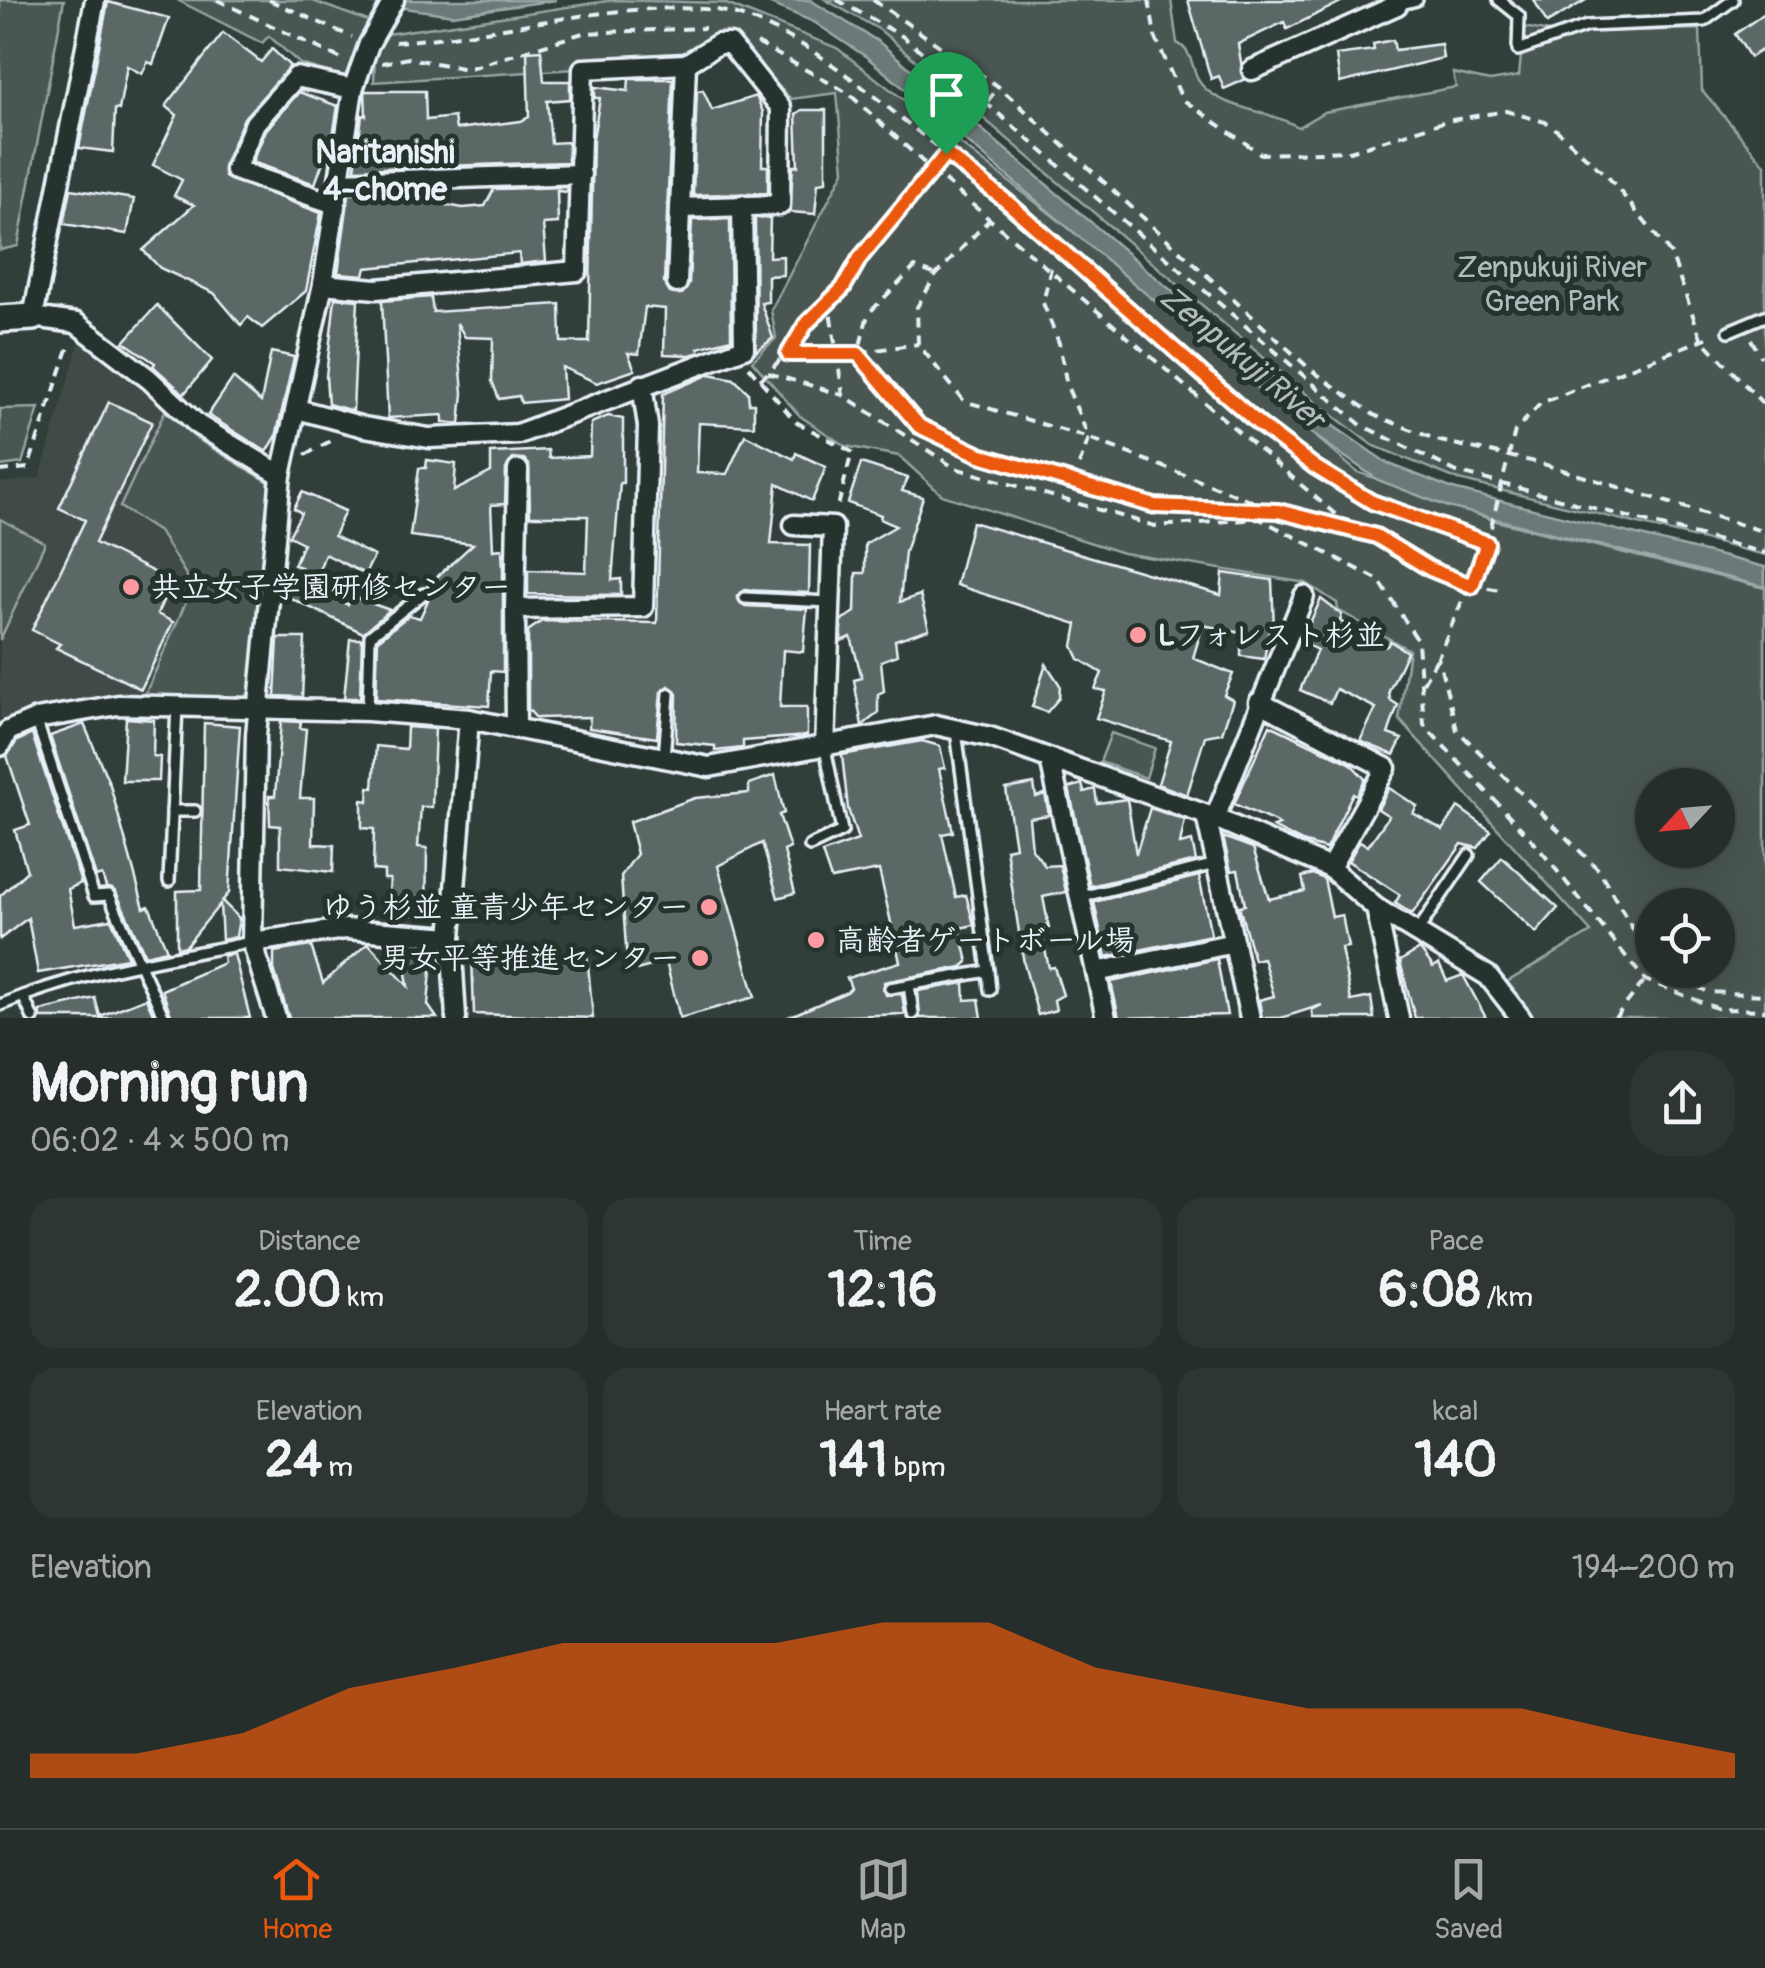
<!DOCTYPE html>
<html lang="en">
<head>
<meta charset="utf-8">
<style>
  body { margin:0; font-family:Pangolin,"Klee One",sans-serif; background:#2e3633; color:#f1f3f6; height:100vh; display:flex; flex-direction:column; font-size:38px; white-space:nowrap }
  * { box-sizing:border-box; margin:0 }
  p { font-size:32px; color:#a4a8a9 }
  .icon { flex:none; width:55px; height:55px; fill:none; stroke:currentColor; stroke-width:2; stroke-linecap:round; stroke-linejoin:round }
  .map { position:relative; height:1018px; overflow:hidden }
  .sheet { display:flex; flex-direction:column; background:#262e2b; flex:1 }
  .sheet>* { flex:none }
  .needle { width:65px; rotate:244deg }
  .controls { position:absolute; left:1635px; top:768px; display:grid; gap:20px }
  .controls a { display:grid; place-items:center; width:100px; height:100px; border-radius:50%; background:#262e2b; box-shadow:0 10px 40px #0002,0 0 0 2px #424a47; font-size:50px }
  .pin { position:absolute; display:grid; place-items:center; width:85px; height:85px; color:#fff; margin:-102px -42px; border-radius:50% 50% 50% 0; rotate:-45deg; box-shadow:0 0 10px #0007 }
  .pin .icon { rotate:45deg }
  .round { display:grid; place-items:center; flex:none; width:105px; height:105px; border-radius:40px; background:#2e3633 }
  .headline { display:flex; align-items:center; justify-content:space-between; height:170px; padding:0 30px }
  h1 { font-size:55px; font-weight:800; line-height:75px }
  .metrics { display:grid; grid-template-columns:repeat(3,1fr); gap:15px; height:170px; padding:10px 30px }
  .metrics div { display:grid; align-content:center; border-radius:25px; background:#2e3633; text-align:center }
  .metrics b { font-size:50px; font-weight:800 }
  .metrics small { font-size:28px; font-weight:400 }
  .metrics p { font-size:28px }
  .chart { height:280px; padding:20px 30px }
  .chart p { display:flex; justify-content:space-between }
  .chart svg { width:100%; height:180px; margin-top:10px; fill:#ea580c; opacity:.7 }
  .tab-bar { display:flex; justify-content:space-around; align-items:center; height:140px; border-top:2px solid #424a47; background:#262e2b; font-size:28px; color:#a4a8a9 }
  .tab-bar a { display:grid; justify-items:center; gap:5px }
  .tab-bar .on { color:#ea580c }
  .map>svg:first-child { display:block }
</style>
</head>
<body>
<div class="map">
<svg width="1765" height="1018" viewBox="0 0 1765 1018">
  <rect width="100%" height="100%" fill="#323e39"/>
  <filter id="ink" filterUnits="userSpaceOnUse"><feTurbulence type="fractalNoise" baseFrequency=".01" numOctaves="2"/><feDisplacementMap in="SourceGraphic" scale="20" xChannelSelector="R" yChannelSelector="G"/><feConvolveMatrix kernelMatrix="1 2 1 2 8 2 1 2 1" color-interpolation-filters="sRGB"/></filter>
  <g filter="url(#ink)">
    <polygon fill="#3f4b46" points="80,339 143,388 197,439 272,484 251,690 176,697 120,695 32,712 9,723 0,718 0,483 40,478"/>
    <g fill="#495651" stroke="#98a4a4" stroke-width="2.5" fill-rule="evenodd">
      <polygon points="0,0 64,0 18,246 0,250"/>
      <polygon points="177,0 310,0 368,21 345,77 300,64 269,36 262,43"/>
      <path d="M614,0L724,3L837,48L1115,264L1357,472L1496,521L1765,588V1018H1533L1507,982L1591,932L1399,719L1409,650L1338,610L1337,603L1306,583L1123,553L942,495L899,456L845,446L800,416L752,361L776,338L771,310L844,171L837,93L791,99L727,32L686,62L374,82L375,56L387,34ZM1652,785H1718V850H1652ZM1652,905H1718V970H1652Z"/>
      <path d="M826,0H1171L1177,43C1194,51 1191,71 1201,84C1222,110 1271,110 1298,127L1324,112L1456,87L1453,73L1490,81L1519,76L1524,27L1575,37L1589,32L1700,29L1702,90L1765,165V555L1459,480L1372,445L1318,404L880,30Z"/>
      <polygon points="39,408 22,463 0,466 0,409"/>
      <polygon points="165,411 197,439 272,484 251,690 242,701 144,697 193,586 160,533 120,507"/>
      <polygon points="0,519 45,543 0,640"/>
      <polygon points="1111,733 1155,748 1146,778 1100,762"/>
    </g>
    <g fill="#6d7978" stroke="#9ea9ab" stroke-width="2.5">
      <polygon points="348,0 556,0 453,15"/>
      <polygon points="761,0 810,0 879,42 1319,416 1387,463 1453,489 1765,567 1765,587 1448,507 1378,480 1308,431 868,58 814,22"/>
    </g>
    <g fill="#5c6865" stroke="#e8f1f8" stroke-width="2.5">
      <polygon points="1188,0 1345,0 1287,29 1284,22 1238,44 1244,80 1224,89 1219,76 1211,79"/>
      <polygon points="1534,0 1586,0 1547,23"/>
      <polygon points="108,2 169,18 153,64 148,62 142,74 127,66 119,110 115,109 113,152 79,148"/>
      <polygon points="1765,13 1765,48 1750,57 1735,34"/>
      <polygon points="223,33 261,62 272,49 290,66 244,118 224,165 225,177 321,213 306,291 262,328 248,317 241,325 214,293 160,268 143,250 194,205 174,196 182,180 153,165 177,115 166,106"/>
      <polygon points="1393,40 1395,50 1441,44 1443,58 1340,83 1336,55 1374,50 1373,44"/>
      <polygon points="541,50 544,81 570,81 570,99 547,101 551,143 568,142 568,162 355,169 362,115 366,116 365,91 425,91 426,120 454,117 456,129 521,121 529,117 527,51"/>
      <polygon points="629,79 673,79 664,282 670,293 682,294 689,284 692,220 730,219 731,339 698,348 700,352 690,355 664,354 665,309 645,307 639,354 628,353 635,370 597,383 562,367 564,399 521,403 519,396 499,399 492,381 493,338 465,337 457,323 463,393 460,424 443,422 443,415 388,418 382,301 431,297 433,312 560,304 561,342 589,342 593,139 600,98 595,98 595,87 628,91"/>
      <polygon points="703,90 712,110 756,96 763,112 762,166 768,166 768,193 693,195 697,91"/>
      <polygon points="299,92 338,106 329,160 324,159 315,184 252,162 266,130"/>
      <polygon points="802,110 826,110 826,182 818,183 815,214 790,212 793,166 798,166 796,114"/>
      <polygon points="567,187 567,192 557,191 558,223 543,224 546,261 520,264 519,253 366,268 364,275 338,273 349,194 445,191 446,205 463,208 485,206 494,189"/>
      <polygon points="71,189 134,199 127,234 64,224"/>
      <polygon points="755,218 770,218 769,257 783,256 783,275 768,276 768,302 761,303 773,338 756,352"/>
      <polygon points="335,298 358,300 353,411 328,404 326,376"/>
      <polygon points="157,305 212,360 184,394 153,366 155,363 124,342"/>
      <polygon points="271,352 294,357 276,437 267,452 208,415 233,378 261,402"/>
      <polygon points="710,374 734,379 748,392 749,403 754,403 754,426 699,423 697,473 727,474 745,435 794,459 796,453 826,467 812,501 777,484 771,544 810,545 809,593 745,590 737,597 745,606 807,609 803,652 783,650 780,707 807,707 807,736 743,741 743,748 715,751 715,746 676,742 677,694 669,686 661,692 657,738 589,728 590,717 536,718 528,709 528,631 542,621 657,623 663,394"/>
      <polygon points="109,402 152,422 95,543 172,581 157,614 173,622 141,689 56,648 60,644 32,630 85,520 59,508"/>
      <polygon points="608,416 623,419 623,483 620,483 612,580 621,579 621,595 528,594 528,570 586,572 588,516 530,516 529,465 524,459 513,459 506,469 505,504 491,505 493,550 502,549 503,569 503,672 491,671 489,706 376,699 378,640 409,615 420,618 432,591 427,586 473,544 410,536 419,468 426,468 427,460 456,464 454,491 491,472 491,453 548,450 549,458 590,456 591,423"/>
      <polygon points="861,463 908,478 902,491 923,497 905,552 900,602 920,595 929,629 895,640 897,655 881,661 884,691 878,694 878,713 862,726 854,680 862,678 851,637 841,641 842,620 855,612 856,573 865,573 865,544 896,526 880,519 881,515 848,503"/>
      <polygon points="302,492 345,511 334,536 374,556 365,574 325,554 313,586 348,605 350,596 390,610 363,633 286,596 301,567 294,565 303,543 289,536 301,513 294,508"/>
      <polygon points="972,522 1221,595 1223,573 1272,580 1274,628 1270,626 1264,659 1241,656 1241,633 1203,625 1193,658 1233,674 1224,695 1233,700 1222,733 1205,736 1187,795 1158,784 1171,741 1096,718 1106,691 1095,689 1102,673 1079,659 1073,646 1077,624 956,585"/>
      <polygon points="1321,599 1342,615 1340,621 1376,643 1387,646 1390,641 1407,652 1389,691 1390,700 1398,705 1388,734 1402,739 1394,755 1360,741 1376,708 1336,689 1330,703 1300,690 1317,650 1301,642"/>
      <polygon points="278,638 305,638 302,697 275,696"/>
      <polygon points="350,639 362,639 360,698 344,698"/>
      <polygon points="1046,664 1060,685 1059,698 1047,712 1032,707"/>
      <polygon points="126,718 154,720 153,756 160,757 159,781 122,781"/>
      <polygon points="281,721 301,722 300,728 306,729 300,798 314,798 313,844 334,845 333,872 280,866 280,826 270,825 269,796 275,796"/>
      <polygon points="204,723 240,726 229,893 222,901 239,918 236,937 222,940 220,904 186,946 177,948 177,891 201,890"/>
      <polygon points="84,724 110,785 144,908 149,906 167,950 145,955 116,892 106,887 102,875 96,877 50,736"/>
      <polygon points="1270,725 1350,763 1365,779 1357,795 1353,793 1326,849 1302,842 1273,827 1279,825 1273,821 1234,804"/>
      <polygon points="407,727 435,729 432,807 421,807 418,847 427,848 426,915 387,914 390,879 384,879 384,871 373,870 374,829 362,828 362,800 368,801 369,787 373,788 376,746 406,749"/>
      <polygon points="32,734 81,883 68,889 75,925 111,919 128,958 38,973 28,918 0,939 0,896 27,871 15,830 30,825 7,756 17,741"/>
      <polygon points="922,741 940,746 945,768 939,769 953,832 942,834 956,897 966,895 974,925 960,928 968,962 962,967 884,982 886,995 902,994 905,1014 786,1018 847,992 851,988 847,978 900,962 879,870 831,879 822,853 858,840 848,809 842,755"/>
      <polygon points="775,775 784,813 779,815 790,848 784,851 795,893 778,898 762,843 718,866 755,997 680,1018 666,962 637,970 627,962 621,876 637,854 629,822 695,798 749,793 749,784"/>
      <polygon points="1034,784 1036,797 1045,794 1049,815 1029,818 1032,849 1045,866 1060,865 1066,892 1043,897 1049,928 1041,931 1049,968 1054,967 1063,995 1054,1000 1056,1010 1038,1015 1024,964 1006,849 1015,847 1006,789"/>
      <polygon points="1082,784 1084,792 1095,789 1097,803 1127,799 1136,854 1150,808 1185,820 1180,844 1192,841 1196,861 1090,886 1069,788"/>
      <polygon points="1389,788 1417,806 1413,813 1443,830 1458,807 1491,831 1478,848 1462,844 1412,914 1395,903 1400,895 1348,861 1360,841 1368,846 1389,816 1378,809"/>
      <polygon points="1223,837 1253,848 1269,899 1305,891 1302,877 1313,874 1324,879 1332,917 1342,915 1348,947 1341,948 1351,1001 1371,997 1374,1018 1313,1018 1312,1010 1322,1005 1281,1018 1262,1018 1259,1000 1274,996 1263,958 1254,960 1239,906 1245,905 1238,870 1231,871"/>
      <polygon points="1502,857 1558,908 1536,933 1481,882"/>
      <polygon points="1199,876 1211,935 1106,957 1094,902"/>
      <polygon points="368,943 408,986 402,946 433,948 428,1005 437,1018 289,1018 274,969 274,952 311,946 323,983"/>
      <polygon points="1420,949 1433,967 1439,964 1447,981 1463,975 1486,1018 1415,1018 1400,961"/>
      <polygon points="545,950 546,958 587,954 593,1018 474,1014 472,955"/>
      <polygon points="234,954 250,1018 172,1018 162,990 224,963 223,956"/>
      <polygon points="1217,959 1227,1015 1119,1018 1111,982"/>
      <polygon points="964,983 965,1000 979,999 982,1018 920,1018 918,991"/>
      <polygon points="95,998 100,1016 146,998 155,1018 41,1018 40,1011"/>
    </g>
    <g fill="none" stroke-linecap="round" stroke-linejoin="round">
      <defs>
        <g id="lane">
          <polyline points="1499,0 1519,16 1518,50 1587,26 1704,21 1733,0"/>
          <polyline points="1397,5 1417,0"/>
          <polyline points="1729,331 1765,316"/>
          <polyline points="745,598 830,602"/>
          <polyline points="368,711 370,636 423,594"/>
          <polyline points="36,719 94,896 109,895 164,1018"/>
          <polyline points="664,758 669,694"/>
          <polyline points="172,811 195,811"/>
          <polyline points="810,846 842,831 825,748"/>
          <polyline points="169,881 177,706"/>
          <polyline points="1080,897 1216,864"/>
          <polyline points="1417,932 1469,855"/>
          <polyline points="988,971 990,990"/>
          <polyline points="909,985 913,1014"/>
          <polyline points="890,988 988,971 956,731"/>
          <polyline points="23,996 33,1018"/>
          <path d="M0,1005C82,971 166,959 252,942"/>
        </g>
        <g id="street">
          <polyline points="95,0 33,317 76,323 149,379 198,425 281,475"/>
          <polyline points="1252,70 1397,5 1395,0"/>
          <polyline points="340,182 581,174"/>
          <polyline points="335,204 235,170 255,123 296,77 353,89"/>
          <polyline points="677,283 686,64"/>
          <polyline points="323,284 376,289 577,271 583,69 686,64 718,44 730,44 781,108 780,205 680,208"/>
          <polyline points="297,409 364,427 429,438 518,434 744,348 742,205"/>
          <polyline points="794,525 833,527 825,748"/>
          <polyline points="515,609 518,470"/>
          <polyline points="1259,702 1386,768 1330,868"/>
          <polyline points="516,728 515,609 643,607 648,426 642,385"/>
          <polyline points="0,746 8,731 36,719 118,705 368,711 469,719 709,767 936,725 990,737 1215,818 1330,868 1376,908 1488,976 1521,1018"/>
          <polyline points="1050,759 1106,1018"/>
          <polyline points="1206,815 1250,1018"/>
          <polyline points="1215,818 1304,596"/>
          <polyline points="1376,908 1399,1018"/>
          <polyline points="451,937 456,1018"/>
          <polyline points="252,942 345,929 451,937 469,719"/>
          <polyline points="1096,972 1234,943"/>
          <polyline points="276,1018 252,942 256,735 281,475 323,284 353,89 369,44 394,0"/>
        </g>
        <polyline id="secondary" points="0,319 33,317"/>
      </defs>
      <use href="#lane" stroke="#e8f1f8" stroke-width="16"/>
      <use href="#street" stroke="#e8f1f8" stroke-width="25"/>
      <use href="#secondary" stroke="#e8f1f8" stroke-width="32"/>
      <g stroke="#e8f1f8" stroke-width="4" stroke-dasharray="10 8" stroke-linecap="butt">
        <polyline points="217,0 344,60"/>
        <polyline points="269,0 352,37"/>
        <polyline points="837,0 902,36 986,103 1361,425 1457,472 1765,553"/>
        <polyline points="873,0 999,87 1310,369 1374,415 1440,441 1540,463 1765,532"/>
        <polyline points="1149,0 1155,36 1182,99 1261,154 1350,151 1446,121 1506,111 1549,123 1609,178 1671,254 1701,338 1765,406"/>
        <path d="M395,42C501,35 610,0 717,10C794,26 857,83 916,130C1009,204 1098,282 1188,359C1247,411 1302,467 1373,502C1410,520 1448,531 1487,543"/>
        <path d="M757,43L848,93L933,171L1341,519C1394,545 1441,582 1501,590"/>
        <polyline points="382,63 409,58 467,69 583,33 705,28"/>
        <polyline points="991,218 936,275 917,307 918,344 964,401 1089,438 1278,511 1366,534"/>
        <polyline points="1051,268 1043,303 1059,343 1067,386 1089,438 1073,481"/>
        <polyline points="934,274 915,267 868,314 858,354 919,425 980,455 1155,506 1274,511"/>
        <polyline points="828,298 843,395 955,468 1155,526 1260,519 1379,580 1418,641 1424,725 1533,841 1645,980 1719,1009 1765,1010"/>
        <polyline points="1751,339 1761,357"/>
        <polyline points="788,354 834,356 918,344"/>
        <polyline points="749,367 796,422 852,452 837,510"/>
        <polyline points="768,373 843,395"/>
        <path d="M760,380C786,357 790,343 810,319C829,297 846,283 860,258L999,87"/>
        <polyline points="305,455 332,440"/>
        <polyline points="0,471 28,468 70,343"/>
        <polyline points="1423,683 1438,657"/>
        <polyline points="1652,963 1599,870 1457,730 1438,657 1487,543 1515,431 1541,403 1714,335"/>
        <polyline points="1665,970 1708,992 1765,995"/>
        <polyline points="1615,1018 1645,980"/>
      </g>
      <use href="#lane" stroke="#26332d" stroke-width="9"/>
      <use href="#street" stroke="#26332d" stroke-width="18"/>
      <use href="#secondary" stroke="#26332d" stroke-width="25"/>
    </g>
  </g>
  <g fill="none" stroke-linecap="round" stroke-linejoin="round" filter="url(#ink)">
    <defs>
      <polygon id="route" points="946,154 1006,201 1260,425 1315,467 1372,502 1487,543 1472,586 1430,569 1376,536 1278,511 1155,506 980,455 919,426 858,354 788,354 806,324 843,288 860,258"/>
    </defs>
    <use href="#route" stroke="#fff" stroke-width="20"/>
    <use href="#route" stroke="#ea580c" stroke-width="12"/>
  </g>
  <g fill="#ff9aa2" stroke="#26332d" stroke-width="4">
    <circle cx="131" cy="587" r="10"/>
    <circle cx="1138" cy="635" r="10"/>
    <circle cx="709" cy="907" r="10"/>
    <circle cx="816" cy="940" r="10"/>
    <circle cx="700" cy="958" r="10"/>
  </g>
  <g text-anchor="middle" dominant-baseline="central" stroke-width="10" stroke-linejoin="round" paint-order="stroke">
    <g font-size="30" fill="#b0bbbe" stroke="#26332d">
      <text x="1552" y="267">Zenpukuji River<tspan x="1552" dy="34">Green Park</tspan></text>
    </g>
    <g font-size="30" font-weight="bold" fill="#e8f1f8" stroke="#26332d" text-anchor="start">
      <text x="151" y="587">共立女子学園研修センター</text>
      <text x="1158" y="635">Lフォレスト杉並</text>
      <text x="689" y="907" text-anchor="end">ゆう杉並 童青少年センター</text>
      <text x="836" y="940">高齢者ゲートボール場</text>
      <text x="680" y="958" text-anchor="end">男女平等推進センター</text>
    </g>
    <g font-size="32" font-weight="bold" fill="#e8f1f8" stroke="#26332d">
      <text x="385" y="153">Naritanishi<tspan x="385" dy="37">4-chome</tspan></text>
    </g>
    <g font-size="32" font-style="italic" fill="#b1bbbe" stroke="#26332d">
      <text transform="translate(1242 358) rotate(40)">Zenpukuji River</text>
    </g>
  </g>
</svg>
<div class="controls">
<a><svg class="needle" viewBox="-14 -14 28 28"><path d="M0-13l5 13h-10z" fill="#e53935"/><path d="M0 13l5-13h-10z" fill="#a4a8a9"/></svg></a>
<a><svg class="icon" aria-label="locate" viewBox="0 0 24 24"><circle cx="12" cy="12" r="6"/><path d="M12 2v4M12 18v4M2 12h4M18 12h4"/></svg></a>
</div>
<div class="pin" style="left:946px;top:154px;background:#1e9e55"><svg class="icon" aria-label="arrive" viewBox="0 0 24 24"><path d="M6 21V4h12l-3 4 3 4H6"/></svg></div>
</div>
<section class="sheet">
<div class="headline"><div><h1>Morning run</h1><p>06:02 · 4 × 500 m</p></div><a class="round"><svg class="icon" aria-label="share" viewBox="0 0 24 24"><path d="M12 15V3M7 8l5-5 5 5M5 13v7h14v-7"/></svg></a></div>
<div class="metrics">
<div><p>Distance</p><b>2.00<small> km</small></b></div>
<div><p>Time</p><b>12:16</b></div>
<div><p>Pace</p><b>6:08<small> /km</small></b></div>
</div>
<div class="metrics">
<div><p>Elevation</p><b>24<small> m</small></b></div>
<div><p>Heart rate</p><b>141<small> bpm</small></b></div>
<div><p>kcal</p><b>140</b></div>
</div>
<div class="chart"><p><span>Elevation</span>194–200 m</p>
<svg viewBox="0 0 160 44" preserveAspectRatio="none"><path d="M0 44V38L10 38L20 33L30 22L40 17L50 11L60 11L70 11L80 6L90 6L100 17L110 22L120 27L130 27L140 27L150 33L160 38V44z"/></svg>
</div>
</section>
<nav class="tab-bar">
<a class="on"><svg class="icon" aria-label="home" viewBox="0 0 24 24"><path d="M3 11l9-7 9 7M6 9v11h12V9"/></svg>Home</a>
<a><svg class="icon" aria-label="map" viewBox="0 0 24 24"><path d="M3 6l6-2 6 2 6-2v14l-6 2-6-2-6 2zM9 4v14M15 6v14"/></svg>Map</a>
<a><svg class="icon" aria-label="saved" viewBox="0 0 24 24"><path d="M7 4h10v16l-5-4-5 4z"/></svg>Saved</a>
</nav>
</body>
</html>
